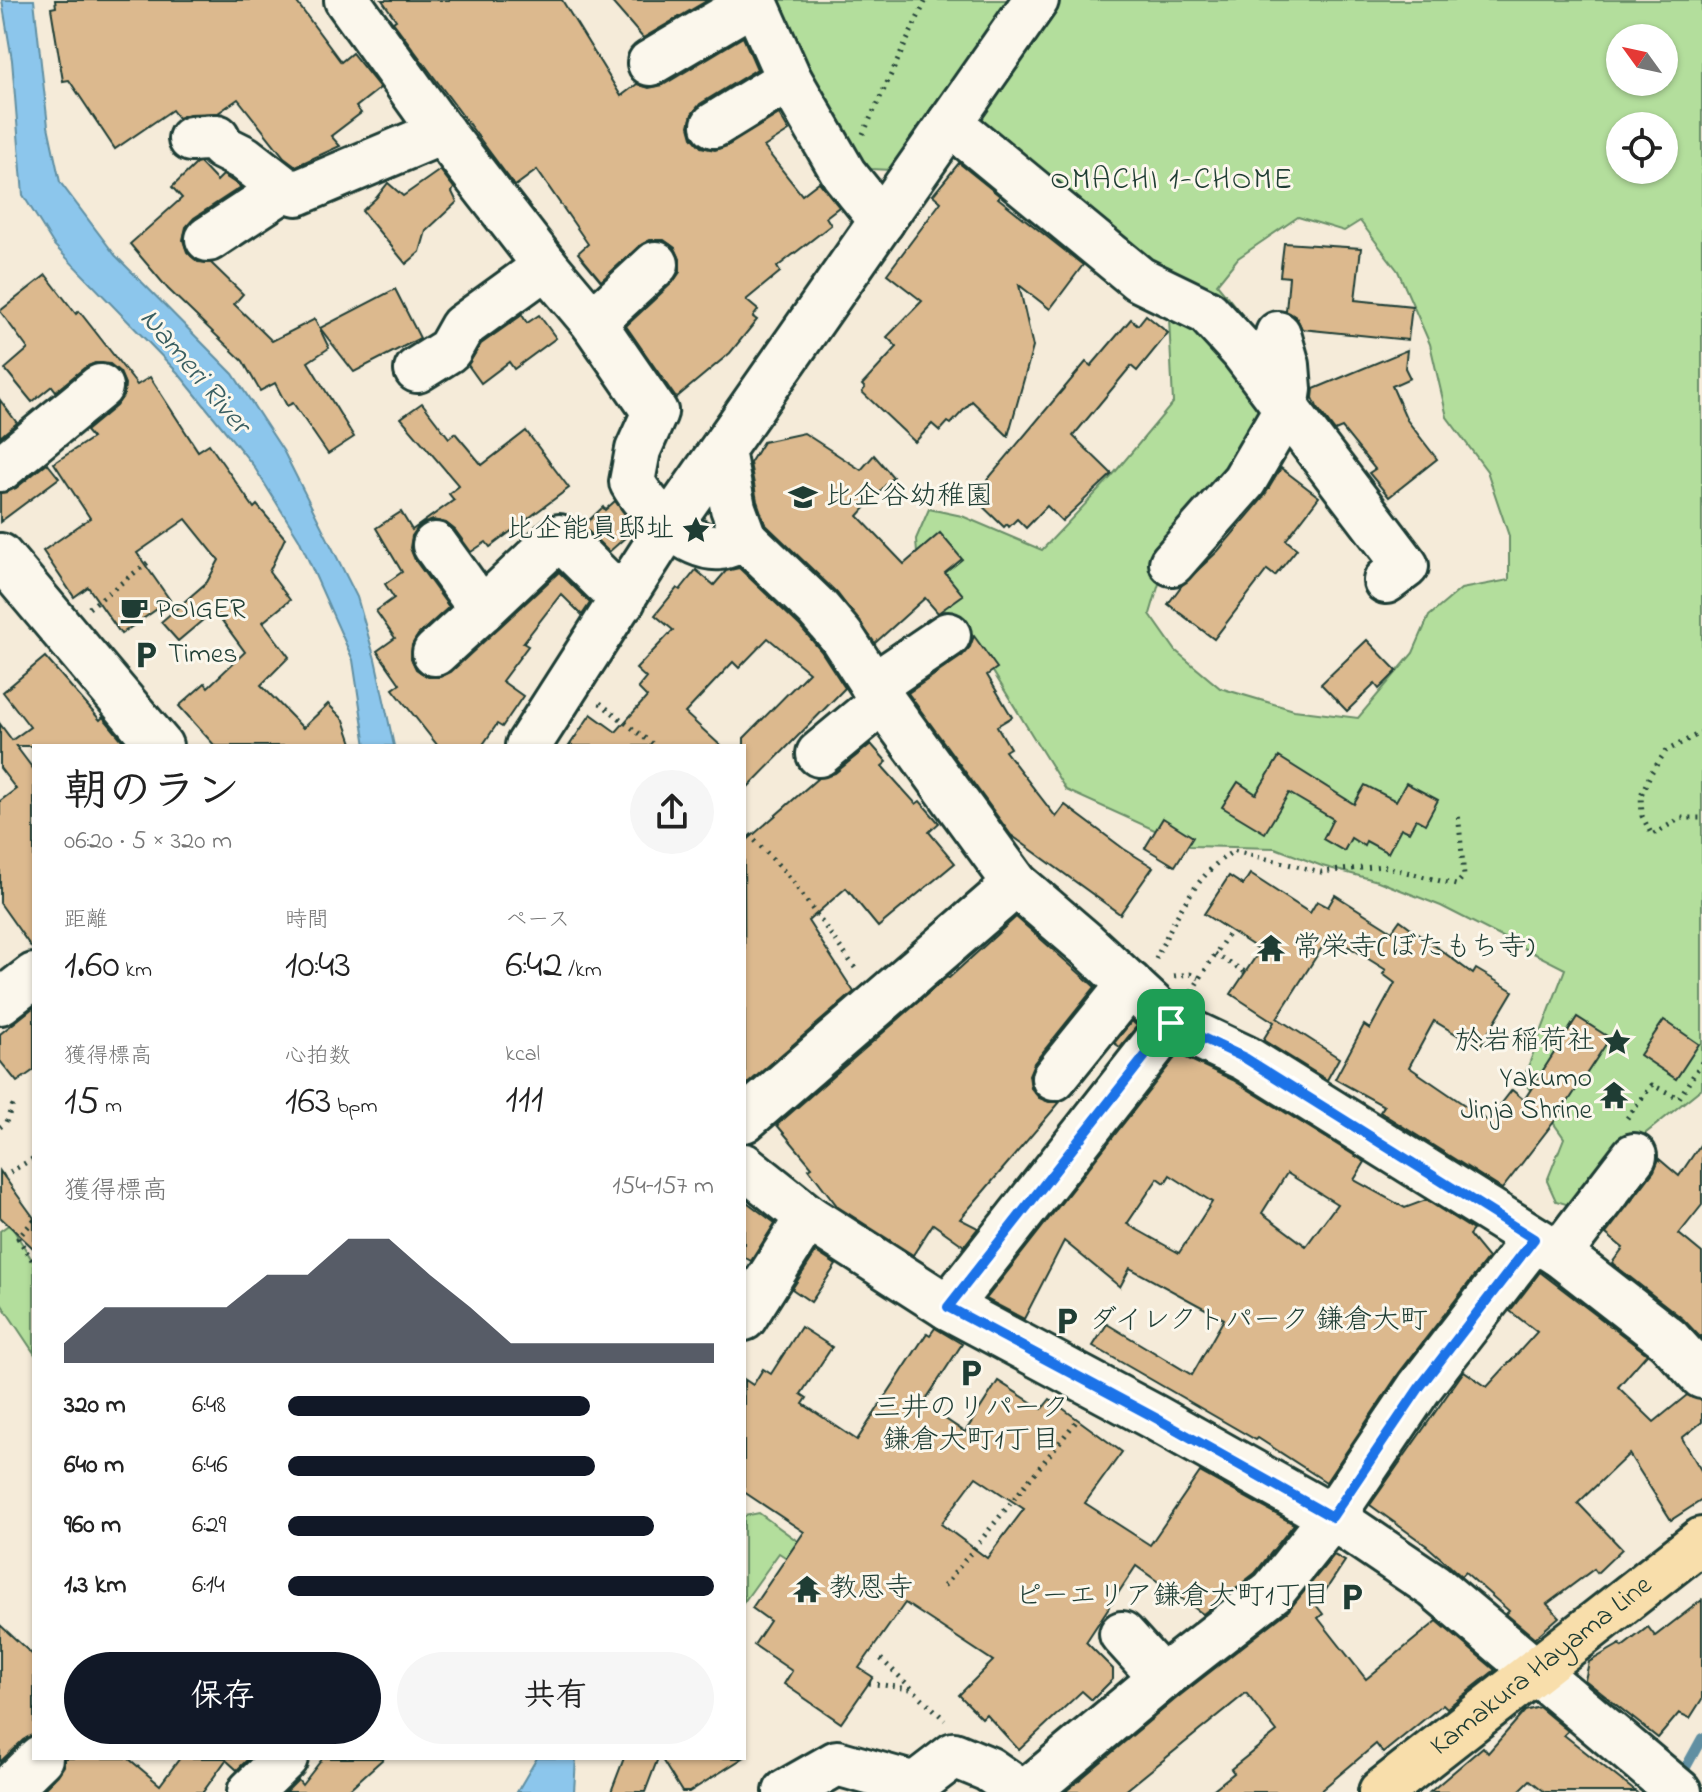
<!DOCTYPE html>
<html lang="ja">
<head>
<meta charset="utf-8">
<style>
  body { margin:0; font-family:"Indie Flower","Klee One",sans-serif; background:#f6f6f6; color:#222; height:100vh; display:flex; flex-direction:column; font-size:30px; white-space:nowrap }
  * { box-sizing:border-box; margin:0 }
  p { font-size:26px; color:#767676 }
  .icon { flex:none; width:44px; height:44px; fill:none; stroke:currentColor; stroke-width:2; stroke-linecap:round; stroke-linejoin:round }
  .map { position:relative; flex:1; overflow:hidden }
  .drawer { position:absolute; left:32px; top:744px; width:714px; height:1016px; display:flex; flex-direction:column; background:#fff; border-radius:0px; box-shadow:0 2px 6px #0004 }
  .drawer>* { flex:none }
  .needle { width:52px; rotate:303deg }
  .buttons { position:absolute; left:1606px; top:24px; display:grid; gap:16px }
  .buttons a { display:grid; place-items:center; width:72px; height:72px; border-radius:50%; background:#fff; box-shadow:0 2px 6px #0004; font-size:40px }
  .pin { position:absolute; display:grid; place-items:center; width:68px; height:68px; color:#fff; margin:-34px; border-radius:16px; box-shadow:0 4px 12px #0006 }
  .round { display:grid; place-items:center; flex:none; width:84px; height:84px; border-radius:42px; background:#f6f6f6 }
  .overview { display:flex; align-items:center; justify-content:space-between; height:136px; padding:0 32px }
  h1 { font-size:44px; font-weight:600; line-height:60px }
  .metrics { display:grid; grid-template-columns:repeat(3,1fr); gap:12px; height:136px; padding:8px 32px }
  .metrics div { display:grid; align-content:center }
  .metrics b { font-size:40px; font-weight:600 }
  .metrics small { font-size:22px; font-weight:400 }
  .metrics p { font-size:22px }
  .chart { height:224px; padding:16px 32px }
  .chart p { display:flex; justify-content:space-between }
  .chart svg { width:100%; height:144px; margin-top:8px; fill:#111827; opacity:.7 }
  .primary-button { display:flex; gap:16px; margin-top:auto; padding:16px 32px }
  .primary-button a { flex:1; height:92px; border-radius:48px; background:#111827; color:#fff; font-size:32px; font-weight:600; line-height:92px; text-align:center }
  .primary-button a+a { background:#f6f6f6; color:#222 }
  ul { padding:0 32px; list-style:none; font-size:26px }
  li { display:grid; grid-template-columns:128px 96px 1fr; align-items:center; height:60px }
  li i { height:20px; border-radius:10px; background:#111827 }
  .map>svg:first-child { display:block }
</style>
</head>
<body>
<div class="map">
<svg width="1702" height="1792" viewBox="0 0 1702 1792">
  <rect width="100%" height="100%" fill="#f5ebd9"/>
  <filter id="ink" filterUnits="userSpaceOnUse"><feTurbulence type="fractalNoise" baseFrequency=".0125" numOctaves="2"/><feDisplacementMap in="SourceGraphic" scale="16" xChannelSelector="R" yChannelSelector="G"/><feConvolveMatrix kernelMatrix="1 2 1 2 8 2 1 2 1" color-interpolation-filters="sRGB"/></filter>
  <g filter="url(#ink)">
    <g fill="#b3de9c" stroke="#698e68" stroke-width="2" fill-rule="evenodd">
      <path d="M749,0H1702V1088L1646,1133L1594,1200L1579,1208L1556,1201L1547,1181L1564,1138L1523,1080L1565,969L1441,906L1378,881L1322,866L1275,848L1190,846L1066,790L971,636L919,585L916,539L929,509L962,516L1042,550L1111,477L1173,403L1169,318L944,139L915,171L870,169L795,78ZM1620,38H1664V82H1620ZM1620,126H1664V170H1620ZM1298,217L1344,231L1360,221L1398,271L1430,344L1447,417L1487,471L1509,536V580L1461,589L1429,616L1413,653L1358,718L1294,710L1220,688L1176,651L1150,614L1169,550L1305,375L1276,357L1217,284L1238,258Z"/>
      <polygon points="10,1224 34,1263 34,1353 0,1302 0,1231"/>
      <polygon points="759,1513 888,1607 879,1619 779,1553 744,1602 744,1516"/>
    </g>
    <g fill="#8cc6ec" stroke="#608fa2" stroke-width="2">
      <polygon points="2,0 34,0 48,126 60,182 115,255 233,374 284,452 357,597 375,659 394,746 366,746 353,660 299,539 253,465 178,373 54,245 23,195 12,60"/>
      <polygon points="537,1758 576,1758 574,1792 517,1792"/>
    </g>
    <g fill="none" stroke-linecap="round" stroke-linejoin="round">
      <polyline stroke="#608fa2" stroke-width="10" points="1680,1778 1702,1738"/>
    </g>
    <g fill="#dcb98e" stroke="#1f3d34" stroke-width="2" fill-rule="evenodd">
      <polygon points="55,0 295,0 341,62 352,53 380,88 356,107 361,113 331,136 340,146 296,166 284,157 238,99 218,113 189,114 178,118 172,110 115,149 69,80 63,81 51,8 56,7"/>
      <polygon points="382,0 562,0 621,96 637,84 649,88 663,85 743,37 757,69 700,104 692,114 689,126 692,137 701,147 715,150 727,146 779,114 789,131 764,147 802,195 819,182 839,207 826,217 831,225 777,267 780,272 746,300 758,310 753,317 757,320 730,353 676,398 626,326 673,282 680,272 680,259 675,248 664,240 650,240 639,246 601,281 578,253 588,244 537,170 515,186 393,22 396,20"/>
      <polygon points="610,0 708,0 643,38"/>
      <polygon points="200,163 217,181 223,175 241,187 194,218 186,227 183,240 187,252 198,262 211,263 243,294 234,304 272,341 315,319 329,348 308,362 354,437 328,454 293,403 287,406 275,383 260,391 243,361 168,289 130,244 182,198 172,187 196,164"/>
      <polygon points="959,163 1000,196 998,198 1083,265 1050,309 1019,285 1033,347 1008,436 972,401 951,424 948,422 940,431 932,424 915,442 862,392 865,388 862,385 897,347 887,337 922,301 887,274 941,202 933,195"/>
      <polygon points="440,170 454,188 452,192 457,202 426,231 420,252 406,264 362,211 376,198 388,183 403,196"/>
      <polygon points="1284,243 1361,248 1355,300 1412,306 1408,340 1302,329 1296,317 1286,311 1289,277 1280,276"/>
      <polygon points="46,275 76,314 79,311 137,385 150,377 198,451 209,444 254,508 257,505 285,538 269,572 290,600 263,622 289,657 261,685 303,728 328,704 344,720 353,746 215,746 179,706 205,683 208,687 245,652 217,614 213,617 210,614 178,641 161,622 207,582 219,560 186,519 137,553 170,600 121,634 88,587 74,597 43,551 90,518 54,463 92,438 86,431 116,406 124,395 125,384 120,372 110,364 95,363 84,368 56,391 52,386 32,402 5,369 28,349 0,311"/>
      <polygon points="395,289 420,338 354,372 320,328"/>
      <polygon points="522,315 527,323 539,315 556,338 514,369 509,362 481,383 468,365 481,344"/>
      <polygon points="1146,315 1168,333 1137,371 1131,366 1073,436 1112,474 1062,521 1047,506 1026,528 1017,519 1009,527 1007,524 1004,527 973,497 1086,362 1091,366 1131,319 1138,325"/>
      <polygon points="1407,350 1405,368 1410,378 1392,386 1407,420 1437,459 1389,497 1369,473 1375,469 1342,428 1335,431 1317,407 1313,398 1314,389"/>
      <polygon points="0,400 17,423 0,437"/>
      <polygon points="422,403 449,438 455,433 482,465 526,431 569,488 490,547 486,542 471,552 455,530 446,523 433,520 420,525 412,536 410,548 415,560 449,607 418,635 412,645 411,658 416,669 428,677 440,677 451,672 559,572 590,603 582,615 561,594 523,643 528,646 502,681 523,696 502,727 497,724 482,746 438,746 393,689 400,684 377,651 395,638 376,611 394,598 385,584 402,572 376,528 401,512 412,530 454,500 449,494 459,486 401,418"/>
      <polygon points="804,433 861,470 874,455 893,477 858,516 904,564 940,533 962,559 945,573 963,595 938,613 925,598 875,643 837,593 765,524 757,501 750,463 763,442"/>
      <polygon points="47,463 59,478 0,522 0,493 16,488"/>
      <polygon points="1281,468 1319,497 1286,540 1297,549 1275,576 1267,570 1214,639 1168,604 1182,585 1218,551 1263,498"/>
      <polygon points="615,501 636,528 609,552 583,526 603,507 605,510"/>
      <polygon points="739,568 800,626 821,651 845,688 744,791 744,738 809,672 768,638 739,668 733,662 685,713 721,746 569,746 591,714 616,732 647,697 638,688 646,678 636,669 673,630 655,615 677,588 680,590 696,570 714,585 726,571"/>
      <polygon points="974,636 997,668 987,675 1012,717 997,726 1010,748 1005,751 1056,817 1065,805 1124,849 1153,867 1120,914 1011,835 908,693 962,656 970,647"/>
      <polygon points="1367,640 1397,671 1379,689 1375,684 1347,711 1321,684"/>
      <polygon points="45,657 100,720 103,717 127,746 16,746 34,770 34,951 0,903 0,801 16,789 0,768 0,724 12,740 30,727 3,692"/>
      <polygon points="871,744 887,762 882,766 916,804 920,801 939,823 929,832 955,863 878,927 846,888 808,921 854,992 745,1086 744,843 818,778 835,773"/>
      <polygon points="1279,757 1354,804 1365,785 1396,801 1406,783 1438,800 1425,824 1416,819 1409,832 1401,828 1388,853 1366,841 1364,846 1351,838 1344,851 1323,839 1333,819 1289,793 1265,833 1222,807 1238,782 1256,794"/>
      <polygon points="1163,818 1193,837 1175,866 1145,848"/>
      <polygon points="1250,874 1310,913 1317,901 1328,907 1335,895 1392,931 1400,920 1473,974 1476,969 1513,991 1479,1048 1434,1021 1409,1067 1488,1121 1512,1090 1524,1100 1577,1017 1610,1038 1560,1114 1502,1189 1380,1112 1384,1106 1335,1079 1364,1025 1370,1029 1395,983 1383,974 1386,970 1330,935 1277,1018 1339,1058 1327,1080 1263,1040 1274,1022 1231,994 1260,950 1204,914 1229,876 1243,885"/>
      <polygon points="1016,917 1095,987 1034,1063 1029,1075 1031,1088 1039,1098 1049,1102 1060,1102 960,1219 978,1228 964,1246 933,1224 913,1255 838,1207 809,1169 812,1167 777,1125 947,977 949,978"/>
      <polygon points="34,1007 34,1070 17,1082 0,1061 0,1034"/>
      <polygon points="1664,1020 1699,1044 1676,1079 1640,1055"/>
      <polygon points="1132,1021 1137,1026 1120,1047 1114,1043"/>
      <path d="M1178,1054L1233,1080L1365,1162L1354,1180L1405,1208L1426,1200L1473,1230L1469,1235L1488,1258L1399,1373L1326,1482L1258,1438L1256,1440L1093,1346L1107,1324L1192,1375L1224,1319L1130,1268L1120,1287L1064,1241L1024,1319L986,1299ZM1287,1173L1337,1204L1306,1246L1262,1213ZM1170,1175L1212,1202L1179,1253L1127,1224L1158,1178L1165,1183Z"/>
      <polygon points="1702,1142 1702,1205 1679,1234 1702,1253 1702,1339 1683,1319 1612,1263 1623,1248 1606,1234 1654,1171 1659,1159 1679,1176"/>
      <polygon points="0,1171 34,1218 34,1249 0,1217"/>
      <polygon points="744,1200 775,1223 751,1261 744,1257"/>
      <polygon points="816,1252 836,1265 811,1302 792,1289"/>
      <polygon points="1540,1272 1647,1354 1618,1387 1654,1422 1687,1395 1702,1400 1702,1422 1682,1438 1702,1472 1702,1500 1671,1520 1629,1454 1578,1503 1622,1549 1597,1573 1594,1569 1547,1604 1559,1617 1535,1638 1506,1614 1509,1611 1465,1572 1461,1576 1427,1546 1370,1505 1464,1371 1487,1387 1537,1332 1510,1311"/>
      <path d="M801,1327L832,1347L801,1394L807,1398L803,1404L857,1440L927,1333L930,1335L935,1328L962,1344L923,1404L965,1432L998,1381L1042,1409L1050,1399L1122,1452L1085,1503L1150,1545L1200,1472L1294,1524L1255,1573L1203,1614L1136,1566L1086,1642L1113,1669V1679L1092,1700L1082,1691L1019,1750L986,1714L982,1718L959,1695L993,1661L905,1603L859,1668L873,1677L841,1723L784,1684L792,1671L754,1645L770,1621L752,1608L804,1532L744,1492V1379L753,1385L763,1369L771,1374ZM976,1477L1024,1509L987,1558L941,1524Z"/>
      <polygon points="1334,1555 1345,1561 1316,1605 1323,1614 1318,1618 1366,1679 1437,1621 1495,1670 1447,1708 1443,1704 1383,1753 1376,1744 1319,1792 1210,1792 1234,1773 1231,1769 1277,1732 1246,1693 1124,1792 1065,1792 1178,1697 1288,1611"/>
      <polygon points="1702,1600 1702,1699 1690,1718 1679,1713 1658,1738 1585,1680 1589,1662 1620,1644 1622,1647 1648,1627 1655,1636"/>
      <polygon points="0,1625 34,1656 34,1734 23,1740 0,1762"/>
      <polygon points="1539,1707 1568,1731 1564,1735 1636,1792 1545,1792 1530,1780 1518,1792 1430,1792 1483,1747 1488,1753 1525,1711"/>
      <polygon points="64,1758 128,1758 160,1785 180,1758 249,1758 237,1770 226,1760 203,1792 41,1792 58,1775 64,1766"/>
      <polygon points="323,1758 384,1758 346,1792 286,1792 298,1780 302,1785"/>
      <polygon points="624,1758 658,1758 645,1792 611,1792"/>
      <polygon points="661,1758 743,1758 689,1792 682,1792"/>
    </g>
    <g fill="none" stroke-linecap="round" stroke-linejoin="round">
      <defs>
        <g id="minor">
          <path d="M347,0L438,127L546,266L593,322L655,412L638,450L632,482C646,507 688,550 720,547C728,547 736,541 744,538L818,609L841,636L883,701L1016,884L1086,944L1171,1023L1245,1058L1559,1254L1668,1339L1702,1376"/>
          <polyline points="754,0 789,79 844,174 882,221"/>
          <polyline points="650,63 755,1"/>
          <polyline points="950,123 1139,279 1207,312 1242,350 1406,566 1386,581"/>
          <polyline points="714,125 789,79"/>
          <polyline points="191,139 217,137 222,147 244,158 284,189 297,193 442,132"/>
          <polyline points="208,239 284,189"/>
          <polyline points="593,322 656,264"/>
          <polyline points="417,370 449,350 462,327 546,266"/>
          <polyline points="722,451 733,508 744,538"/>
          <polyline points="0,469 100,387"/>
          <polyline points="435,545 482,610 559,537 623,600"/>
          <polyline points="0,556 160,746"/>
          <polyline points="1172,563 1244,481 1286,409 1289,389 1287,365 1278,334"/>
          <polyline points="435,653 482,610"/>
          <polyline points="873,686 948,635"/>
          <polyline points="528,746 668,527 1036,0"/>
          <polyline points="819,754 883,701"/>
          <polyline points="0,1002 34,976"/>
          <polyline points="1054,1078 1130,984"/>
          <polyline points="744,1120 1016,884"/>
          <polyline points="744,1166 808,1217 948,1307 1154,1417 1332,1517 1434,1586 1679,1792"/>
          <polyline points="1559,1254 1634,1156"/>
          <polyline points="948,1307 1171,1023"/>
          <polyline points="744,1318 808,1217"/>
          <polyline points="1122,1634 1162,1678"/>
          <polyline points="5,1792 40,1758"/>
          <polyline points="250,1792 285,1758"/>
          <polyline points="786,1792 837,1763 915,1785 954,1755 988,1769 1021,1792"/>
          <polyline points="1026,1792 1162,1678 1273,1591 1332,1517 1419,1388 1534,1239"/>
        </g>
        <g id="major">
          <path id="s1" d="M1381,1792L1702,1540"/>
        </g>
      </defs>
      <use href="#minor" stroke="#1f3d34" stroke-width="50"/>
      <use href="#major" stroke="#1f3d34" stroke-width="50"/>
      <g stroke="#1f3d34" stroke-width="5" stroke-dasharray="2 6" stroke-linecap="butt">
        <polyline points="863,134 926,0"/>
        <polyline points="89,608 151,560"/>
        <polyline points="600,703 655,746"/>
        <polyline points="1702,732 1666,751 1651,773 1641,795 1642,816 1652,835 1681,818 1702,818"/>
        <polyline points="744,829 787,874 858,972"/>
        <polyline points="1215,954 1245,972"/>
        <path d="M1156,959C1173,921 1197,872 1234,851L1321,872L1383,866L1456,885L1464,876L1458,812"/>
        <polyline points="1174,976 1190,974 1200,978"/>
        <polyline points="1192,991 1230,931"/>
        <polyline points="1627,1118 1652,1085 1679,1098 1702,1062"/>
        <polyline points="0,1127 6,1122 14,1102"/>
        <polyline points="3,1176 34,1158"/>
        <polyline points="34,1220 18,1238 34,1263"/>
        <polyline points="944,1586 1079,1418"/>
        <polyline points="881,1659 945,1720"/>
        <polyline points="869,1683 910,1689"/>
      </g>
      <use href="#minor" stroke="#fbf7ec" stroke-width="44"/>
      <use href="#major" stroke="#f8deab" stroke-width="44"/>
    </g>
  </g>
  <g fill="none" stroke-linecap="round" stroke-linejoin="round" filter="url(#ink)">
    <defs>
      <polygon id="route" points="1171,1023 1245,1058 1534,1239 1419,1388 1332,1517 1154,1417 948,1307"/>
    </defs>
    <use href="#route" stroke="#fff" stroke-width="16"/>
    <use href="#route" stroke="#1a73e8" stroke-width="10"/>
  </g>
  <defs>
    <symbol id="school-bare" viewBox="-9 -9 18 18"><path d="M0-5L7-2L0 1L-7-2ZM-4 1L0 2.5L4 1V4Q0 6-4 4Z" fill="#1f3d34" stroke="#fbf7ec" stroke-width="2.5" paint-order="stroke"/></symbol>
    <symbol id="sight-bare" viewBox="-9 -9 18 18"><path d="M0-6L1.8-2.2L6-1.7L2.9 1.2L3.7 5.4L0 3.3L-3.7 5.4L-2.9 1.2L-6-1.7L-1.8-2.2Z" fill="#1f3d34" stroke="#fbf7ec" stroke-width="2.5" paint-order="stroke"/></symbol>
    <symbol id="cafe-bare" viewBox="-9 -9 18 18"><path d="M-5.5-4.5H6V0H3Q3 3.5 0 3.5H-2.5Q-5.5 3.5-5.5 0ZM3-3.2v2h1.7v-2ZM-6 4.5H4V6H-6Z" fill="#1f3d34" stroke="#fbf7ec" stroke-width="2.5" paint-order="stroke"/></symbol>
    <symbol id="parking-bare" viewBox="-9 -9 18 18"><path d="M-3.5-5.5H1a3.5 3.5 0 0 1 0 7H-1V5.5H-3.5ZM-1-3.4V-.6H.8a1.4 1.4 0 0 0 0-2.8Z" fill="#1f3d34" stroke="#fbf7ec" stroke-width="2.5" paint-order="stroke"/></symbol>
    <symbol id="temple-bare" viewBox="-9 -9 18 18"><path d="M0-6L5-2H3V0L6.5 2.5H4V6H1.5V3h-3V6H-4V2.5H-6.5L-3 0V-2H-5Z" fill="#1f3d34" stroke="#fbf7ec" stroke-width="2.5" paint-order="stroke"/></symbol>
  </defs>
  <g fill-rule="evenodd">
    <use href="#school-bare" x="783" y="477" width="40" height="40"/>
    <use href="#sight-bare" x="676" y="510" width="40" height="40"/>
    <use href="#cafe-bare" x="114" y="590" width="40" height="40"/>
    <use href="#parking-bare" x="126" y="635" width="40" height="40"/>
    <use href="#temple-bare" x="1251" y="928" width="40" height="40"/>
    <use href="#sight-bare" x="1597" y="1022" width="40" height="40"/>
    <use href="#temple-bare" x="1594" y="1075" width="40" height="40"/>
    <use href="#parking-bare" x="1047" y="1301" width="40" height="40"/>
    <use href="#parking-bare" x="951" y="1353" width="40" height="40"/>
    <use href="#temple-bare" x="787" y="1569" width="40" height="40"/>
    <use href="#parking-bare" x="1332" y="1577" width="40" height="40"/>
  </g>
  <g text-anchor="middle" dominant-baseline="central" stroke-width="6" stroke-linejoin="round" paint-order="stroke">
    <g font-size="28" fill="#1f3d34" stroke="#fbf7ec" text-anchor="start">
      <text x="825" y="497">比企谷幼稚園</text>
      <text x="674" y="530" text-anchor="end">比企能員邸址</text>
      <text x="156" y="610">POIGER</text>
      <text x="168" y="655">Times</text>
      <text x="1293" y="948">常栄寺(ぼたもち寺)</text>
      <text x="1595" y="1042" text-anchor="end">於岩稲荷社</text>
      <text x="1592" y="1079" text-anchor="end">Yakumo<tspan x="1592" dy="32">Jinja Shrine</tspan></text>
      <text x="1089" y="1321">ダイレクトパーク 鎌倉大町</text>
      <text x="971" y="1409" text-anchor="middle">三井のリパーク<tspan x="971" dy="32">鎌倉大町1丁目</tspan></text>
      <text x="829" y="1589">教恩寺</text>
      <text x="1330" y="1597" text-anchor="end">ピーエリア鎌倉大町1丁目</text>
    </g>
    <g font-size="28" fill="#1f3d34" stroke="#fbf7ec">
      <text stroke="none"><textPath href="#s1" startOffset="204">Kamakura Hayama Line</textPath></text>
    </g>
    <g font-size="30" letter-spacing="2" fill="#1f3d34" stroke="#fbf7ec">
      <text x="1172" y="181">OMACHI 1-CHOME</text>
    </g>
    <g font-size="30" font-style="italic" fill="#3a5f62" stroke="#fbf7ec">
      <text transform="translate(194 372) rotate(50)">Nameri River</text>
    </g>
  </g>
</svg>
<div class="buttons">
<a><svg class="needle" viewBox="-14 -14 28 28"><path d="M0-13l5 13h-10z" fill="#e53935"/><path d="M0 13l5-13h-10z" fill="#767676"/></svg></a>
<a><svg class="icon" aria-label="locate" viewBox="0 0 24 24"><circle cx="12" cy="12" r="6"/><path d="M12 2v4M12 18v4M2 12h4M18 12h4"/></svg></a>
</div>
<div class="pin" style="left:1171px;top:1023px;background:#1e9e55"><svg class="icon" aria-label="arrive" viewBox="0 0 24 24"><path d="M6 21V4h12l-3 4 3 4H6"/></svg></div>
<section class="drawer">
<div class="overview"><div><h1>朝のラン</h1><p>06:20 · 5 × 320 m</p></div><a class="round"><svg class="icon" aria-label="share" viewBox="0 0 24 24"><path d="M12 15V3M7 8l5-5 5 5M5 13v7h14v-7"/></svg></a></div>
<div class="metrics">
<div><p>距離</p><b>1.60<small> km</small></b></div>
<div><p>時間</p><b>10:43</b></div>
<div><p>ペース</p><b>6:42<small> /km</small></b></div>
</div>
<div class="metrics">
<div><p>獲得標高</p><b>15<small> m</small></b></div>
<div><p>心拍数</p><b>163<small> bpm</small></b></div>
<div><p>kcal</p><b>111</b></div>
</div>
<div class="chart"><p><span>獲得標高</span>154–157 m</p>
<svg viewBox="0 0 160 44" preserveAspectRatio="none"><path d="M0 44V38L10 27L20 27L30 27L40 27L50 17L60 17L70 6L80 6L90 17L100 27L110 38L120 38L130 38L140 38L150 38L160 38V44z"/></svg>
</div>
<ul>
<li><b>320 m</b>6:48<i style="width:71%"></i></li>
<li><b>640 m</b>6:46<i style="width:72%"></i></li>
<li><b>960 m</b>6:29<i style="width:86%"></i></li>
<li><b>1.3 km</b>6:14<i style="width:100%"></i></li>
</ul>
<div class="primary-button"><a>保存</a><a>共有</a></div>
</section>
</div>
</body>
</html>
